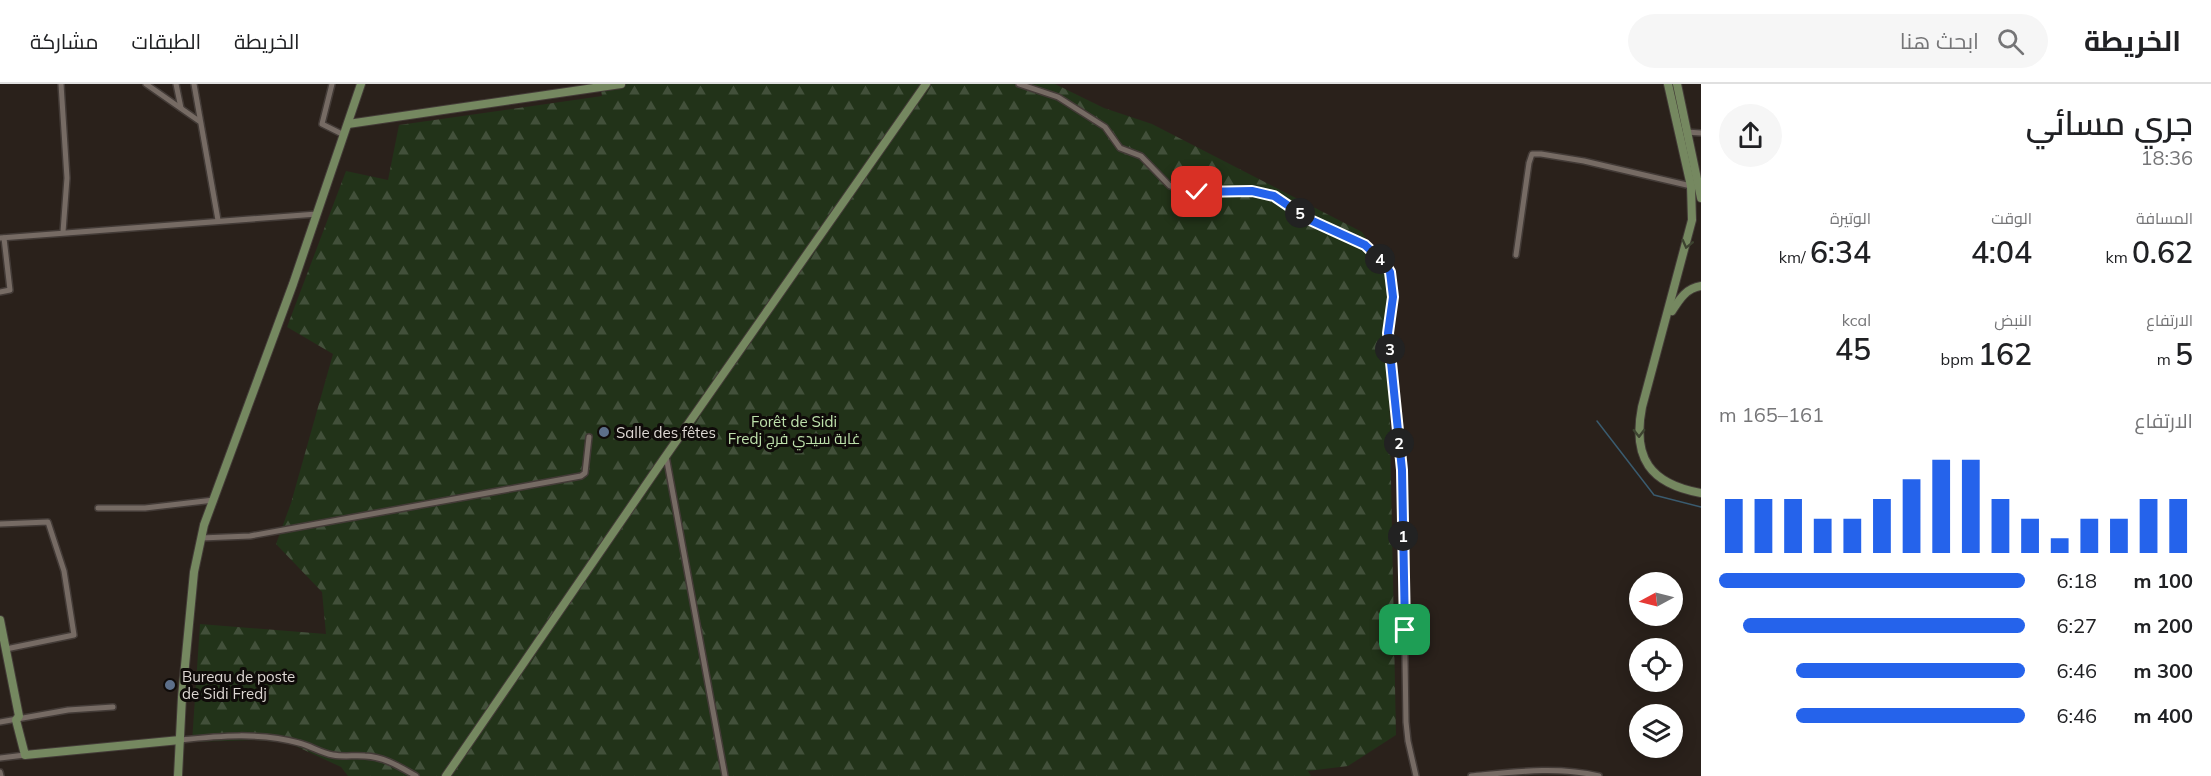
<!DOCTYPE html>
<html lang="ar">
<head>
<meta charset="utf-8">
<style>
  body { margin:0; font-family:Mulish,Cairo,sans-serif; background:#f6f6f6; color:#202124; direction:rtl; height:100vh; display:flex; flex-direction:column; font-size:22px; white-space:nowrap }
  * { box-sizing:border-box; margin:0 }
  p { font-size:20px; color:#757577 }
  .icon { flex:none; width:33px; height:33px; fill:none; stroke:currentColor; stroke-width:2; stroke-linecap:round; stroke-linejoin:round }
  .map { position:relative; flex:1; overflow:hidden; direction:ltr }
  .details { display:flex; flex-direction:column; background:#fff; width:510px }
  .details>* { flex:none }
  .needle { width:39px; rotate:263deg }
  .controls { position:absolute; left:1629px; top:488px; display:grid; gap:12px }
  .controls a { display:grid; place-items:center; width:54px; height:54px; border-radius:50%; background:#fff; box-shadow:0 3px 15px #0003; font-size:30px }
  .pin { position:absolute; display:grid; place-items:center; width:51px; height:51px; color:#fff; margin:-26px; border-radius:12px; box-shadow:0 3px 9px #0006 }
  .km { position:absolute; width:30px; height:30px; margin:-15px; border-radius:50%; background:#222; color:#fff; font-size:16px; line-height:30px; text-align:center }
  .round { display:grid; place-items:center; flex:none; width:63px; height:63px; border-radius:32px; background:#f6f6f6 }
  .summary { display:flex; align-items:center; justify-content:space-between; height:102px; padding:0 18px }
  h1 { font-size:33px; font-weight:600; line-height:45px }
  .figures { display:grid; grid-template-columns:repeat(3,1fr); gap:9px; height:102px; padding:6px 18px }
  .figures div { display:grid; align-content:center }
  .figures b { font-size:30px; font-weight:600 }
  .figures small { font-size:16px; font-weight:400 }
  .figures p { font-size:16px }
  .chart { height:168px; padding:12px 18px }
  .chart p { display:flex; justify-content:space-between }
  .chart svg { width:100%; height:108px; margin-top:6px; stroke:#2563eb; stroke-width:6 }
  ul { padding:0 18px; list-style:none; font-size:20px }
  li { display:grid; grid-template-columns:96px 72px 1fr; align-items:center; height:45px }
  li i { height:15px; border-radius:8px; background:#2563eb }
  header { display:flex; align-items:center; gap:36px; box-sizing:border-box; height:84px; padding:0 30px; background:#fff; border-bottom:2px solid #e0e0e0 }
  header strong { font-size:28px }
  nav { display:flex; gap:33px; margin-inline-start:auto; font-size:21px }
  .search { width:420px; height:54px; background:#f6f6f6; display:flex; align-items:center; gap:15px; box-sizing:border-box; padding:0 21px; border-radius:33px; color:#757577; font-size:22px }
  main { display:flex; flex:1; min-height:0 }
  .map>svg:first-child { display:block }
</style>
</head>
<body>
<header>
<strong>الخريطة</strong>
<div class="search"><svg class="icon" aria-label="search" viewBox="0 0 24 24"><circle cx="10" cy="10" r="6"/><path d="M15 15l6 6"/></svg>ابحث هنا</div>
<nav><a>الخريطة</a><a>الطبقات</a><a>مشاركة</a></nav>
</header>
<main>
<section class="details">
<div class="summary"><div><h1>جري مسائي</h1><p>18:36</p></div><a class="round"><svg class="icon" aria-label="share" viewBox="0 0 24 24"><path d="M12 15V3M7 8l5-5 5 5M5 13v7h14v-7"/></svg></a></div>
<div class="figures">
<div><p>المسافة</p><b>0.62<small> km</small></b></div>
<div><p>الوقت</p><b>4:04</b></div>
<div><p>الوتيرة</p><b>6:34<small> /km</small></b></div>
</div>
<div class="figures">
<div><p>الارتفاع</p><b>5<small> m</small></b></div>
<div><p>النبض</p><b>162<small> bpm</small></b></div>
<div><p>kcal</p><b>45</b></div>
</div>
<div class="chart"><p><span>الارتفاع</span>161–165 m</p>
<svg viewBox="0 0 160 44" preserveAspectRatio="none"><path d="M5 44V22M15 44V22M25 44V22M35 44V30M45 44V30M55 44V22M65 44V14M75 44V6M85 44V6M95 44V22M105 44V30M115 44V38M125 44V30M135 44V30M145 44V22M155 44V22"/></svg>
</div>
<ul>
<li><b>100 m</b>6:18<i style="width:100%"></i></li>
<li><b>200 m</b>6:27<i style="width:92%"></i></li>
<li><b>300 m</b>6:46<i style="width:75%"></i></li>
<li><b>400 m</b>6:46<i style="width:75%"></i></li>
</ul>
</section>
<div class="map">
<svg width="1701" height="692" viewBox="0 0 1701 692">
  <defs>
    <pattern id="forest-firs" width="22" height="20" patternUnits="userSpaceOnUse" patternTransform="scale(1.5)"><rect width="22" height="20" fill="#223319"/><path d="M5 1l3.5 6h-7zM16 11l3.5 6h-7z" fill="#42503a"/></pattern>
  </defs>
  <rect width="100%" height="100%" fill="#2a211b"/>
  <polygon fill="url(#forest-firs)" points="600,0 1055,0 1104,24 1152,40 1362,148 1387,190 1396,651 1348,682 1308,687 1311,692 348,692 341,683 289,659 256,656 192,658 200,540 326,550 322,508 276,460 291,419 333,270 287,243 346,87 388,96 399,41 602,12"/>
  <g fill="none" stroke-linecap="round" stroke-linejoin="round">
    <polyline stroke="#3a5b6f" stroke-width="1.5" points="1597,337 1654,411 1701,423"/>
    <defs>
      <g id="street">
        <polyline points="61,0 67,94 63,148"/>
        <polyline points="146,0 199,37"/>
        <polyline points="176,0 181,24"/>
        <polyline points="194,0 218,136"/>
        <polyline points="332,0 322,40 344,51"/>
        <polyline points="1019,0 1058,13 1105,43 1120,64 1141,72 1170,102 1187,108 1252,107 1267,109 1308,135 1365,161 1385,180 1390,188 1393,213 1388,249 1402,386 1406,638 1408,657 1416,692"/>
        <polyline points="1686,48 1701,49"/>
        <polyline points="0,154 317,130"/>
        <polyline points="1516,171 1529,79 1532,70 1541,70 1584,77 1691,102"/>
        <polyline points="0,208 10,206 4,154"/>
        <polyline points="666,372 725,692"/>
        <polyline points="98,424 145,424 214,416"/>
        <polyline points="0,440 48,438 64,487 74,551 6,565"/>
        <polyline points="201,454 250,452 581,392 585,389 589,353"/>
        <polyline points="0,638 68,626 113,623"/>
        <path d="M180,656C218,652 261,648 299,659C311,662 321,669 333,671C344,673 355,671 365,672C385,673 400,683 416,692"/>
        <polyline points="0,674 25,671"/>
        <polyline points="0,688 1,692"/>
        <path d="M1471,692C1514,688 1557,682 1599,692"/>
      </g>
      <g id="secondary">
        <path d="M1668,0L1691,102L1692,136L1642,323C1632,374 1650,400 1701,409"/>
        <polyline points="1677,0 1701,114"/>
        <polyline points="348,40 621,0"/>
        <path d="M1672,227C1679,216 1686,204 1701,202"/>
        <polyline points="0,536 19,632 16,636 25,671 180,656"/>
        <polyline points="178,692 182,613 194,488 204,441 293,200 361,0"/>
        <polyline points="446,692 663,376 926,0"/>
      </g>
    </defs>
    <use href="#street" stroke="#433b37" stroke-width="8"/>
    <use href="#secondary" stroke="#433b37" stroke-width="10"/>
    <use href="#street" stroke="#766b64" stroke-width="5"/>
    <use href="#secondary" stroke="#758860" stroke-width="8"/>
  </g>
  <defs><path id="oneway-chevron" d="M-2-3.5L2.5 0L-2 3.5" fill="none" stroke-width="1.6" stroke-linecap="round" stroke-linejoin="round" transform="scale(1.5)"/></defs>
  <g stroke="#3d4330">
    <use href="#oneway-chevron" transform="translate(1687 160) rotate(104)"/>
    <use href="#oneway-chevron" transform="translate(1639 349) rotate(89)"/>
  </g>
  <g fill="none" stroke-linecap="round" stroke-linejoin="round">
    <defs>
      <polyline id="route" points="1197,108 1252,107 1274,112 1308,135 1365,161 1385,180 1390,188 1393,213 1388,249 1402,386 1405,546"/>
    </defs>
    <use href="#route" stroke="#fff" stroke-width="12"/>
    <use href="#route" stroke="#2563eb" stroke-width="8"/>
  </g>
  <g fill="#5c6f8a" stroke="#0f0b09" stroke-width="2">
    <circle cx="604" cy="348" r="6"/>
    <circle cx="170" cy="601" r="6"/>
  </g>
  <g text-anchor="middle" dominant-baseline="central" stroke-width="6" stroke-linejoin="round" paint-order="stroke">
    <g font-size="15" fill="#bde0ab" stroke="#0f0b09">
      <text x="794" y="337">Forêt de Sidi<tspan x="794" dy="17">Fredj غابة سيدي فرج</tspan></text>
    </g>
    <g font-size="15" fill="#ddd7d3" stroke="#0f0b09" text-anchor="start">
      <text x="616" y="348">Salle des fêtes</text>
      <text x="182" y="592">Bureau de poste<tspan x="182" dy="17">de Sidi Fredj</tspan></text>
    </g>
  </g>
</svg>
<div class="controls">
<a><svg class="needle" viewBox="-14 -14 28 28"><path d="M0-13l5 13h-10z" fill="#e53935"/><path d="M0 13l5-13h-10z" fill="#757577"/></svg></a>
<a><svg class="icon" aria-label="locate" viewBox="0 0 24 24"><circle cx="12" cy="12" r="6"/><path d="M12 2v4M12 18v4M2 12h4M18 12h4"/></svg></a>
<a><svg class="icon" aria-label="layers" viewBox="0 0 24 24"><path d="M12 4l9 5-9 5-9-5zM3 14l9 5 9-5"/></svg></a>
</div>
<div class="pin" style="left:1405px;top:546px;background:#1e9e55"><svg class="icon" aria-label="arrive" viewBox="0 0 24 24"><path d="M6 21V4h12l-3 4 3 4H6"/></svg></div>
<div class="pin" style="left:1197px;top:108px;background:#d93025"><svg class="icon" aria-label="check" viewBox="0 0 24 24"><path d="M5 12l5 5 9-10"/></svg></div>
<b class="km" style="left:1403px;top:452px">1</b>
<b class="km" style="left:1399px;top:359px">2</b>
<b class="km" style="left:1390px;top:265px">3</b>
<b class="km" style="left:1380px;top:175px">4</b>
<b class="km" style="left:1300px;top:129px">5</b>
</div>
</main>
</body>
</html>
